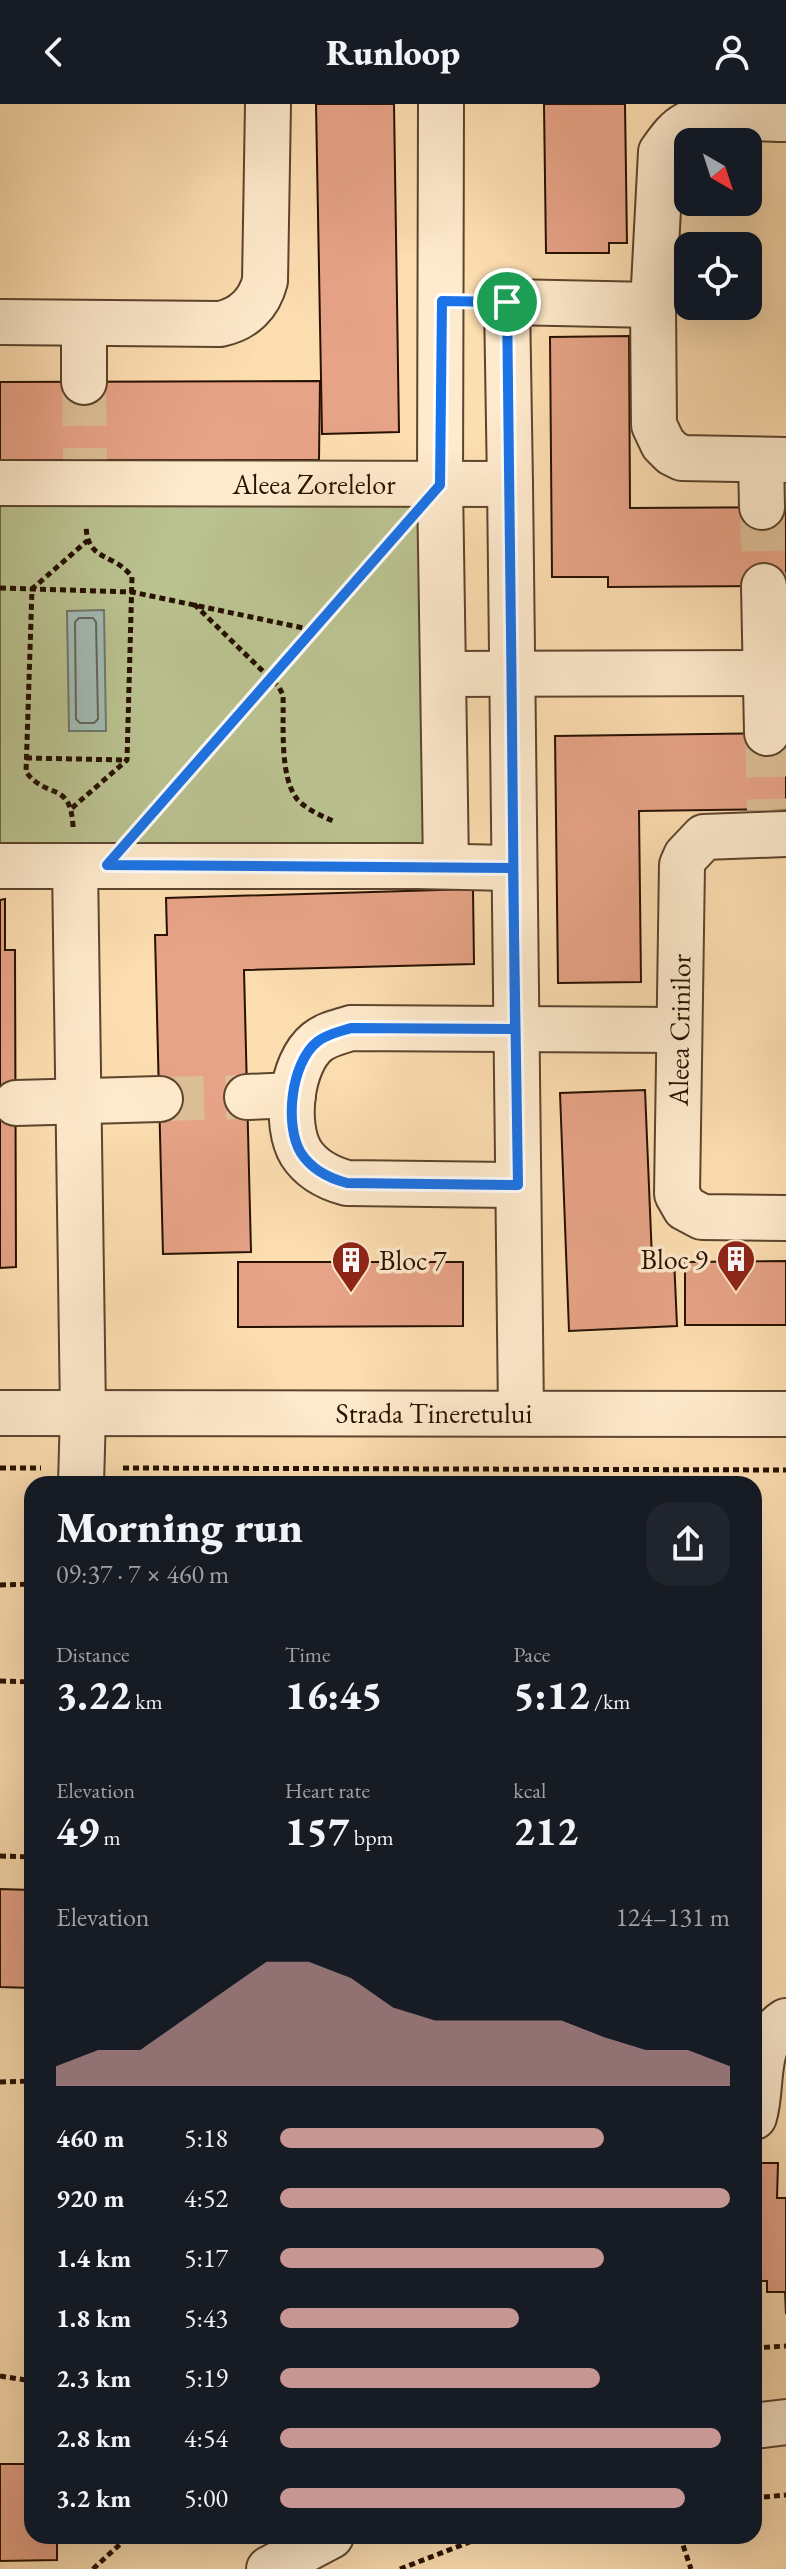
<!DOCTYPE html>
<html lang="en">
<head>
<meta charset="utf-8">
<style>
  body { margin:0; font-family:"EB Garamond",serif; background:#20242c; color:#f1f3f6; height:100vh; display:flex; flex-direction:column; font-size:30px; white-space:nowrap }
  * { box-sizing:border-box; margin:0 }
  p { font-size:26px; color:#9ea1a6 }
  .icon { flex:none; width:44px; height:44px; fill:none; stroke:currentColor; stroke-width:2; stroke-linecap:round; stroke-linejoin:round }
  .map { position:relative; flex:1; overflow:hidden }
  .sheet { position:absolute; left:24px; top:1372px; width:738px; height:1068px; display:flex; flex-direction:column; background:#171b24; border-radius:24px; box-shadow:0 8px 32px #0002 }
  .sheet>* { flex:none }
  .needle { width:52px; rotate:141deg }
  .tools { position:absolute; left:674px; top:24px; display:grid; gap:16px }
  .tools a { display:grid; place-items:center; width:88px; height:88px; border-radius:16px; background:#171b24; box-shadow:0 8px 32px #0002; font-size:40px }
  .pin { position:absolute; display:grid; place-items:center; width:68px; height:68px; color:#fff; margin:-34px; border:4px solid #fff; border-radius:50%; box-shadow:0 2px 8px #0007 }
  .round { display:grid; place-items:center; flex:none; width:84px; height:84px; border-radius:24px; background:#20242c }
  .overview { display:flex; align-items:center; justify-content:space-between; height:136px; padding:0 32px }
  h1 { font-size:44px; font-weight:800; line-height:60px }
  .metrics { display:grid; grid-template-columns:repeat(3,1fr); gap:12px; height:136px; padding:8px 32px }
  .metrics div { display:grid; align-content:center }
  .metrics b { font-size:40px; font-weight:800 }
  .metrics small { font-size:22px; font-weight:400 }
  .metrics p { font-size:22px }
  .chart { height:224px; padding:16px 32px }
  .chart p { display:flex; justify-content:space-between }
  .chart svg { width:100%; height:144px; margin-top:8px; fill:#c59692; opacity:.7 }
  ul { padding:0 32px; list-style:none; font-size:26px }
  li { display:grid; grid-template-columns:128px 96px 1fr; align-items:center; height:60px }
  li i { height:20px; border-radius:10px; background:#c59692 }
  header { display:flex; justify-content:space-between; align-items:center; height:104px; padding:0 32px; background:#171b24; font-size:36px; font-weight:800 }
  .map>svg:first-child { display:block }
</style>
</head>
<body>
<header><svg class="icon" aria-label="back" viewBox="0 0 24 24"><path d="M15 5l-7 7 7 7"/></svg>Runloop<svg class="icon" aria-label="person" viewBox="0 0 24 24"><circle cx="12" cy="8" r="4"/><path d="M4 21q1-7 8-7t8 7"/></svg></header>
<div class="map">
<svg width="786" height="2465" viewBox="0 0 786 2465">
  <rect width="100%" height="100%" fill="#fddeb1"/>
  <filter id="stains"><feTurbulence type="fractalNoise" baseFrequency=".0025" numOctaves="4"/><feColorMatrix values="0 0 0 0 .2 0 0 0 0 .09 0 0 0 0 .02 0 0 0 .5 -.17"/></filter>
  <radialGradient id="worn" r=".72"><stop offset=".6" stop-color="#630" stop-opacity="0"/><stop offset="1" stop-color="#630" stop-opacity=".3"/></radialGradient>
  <polygon fill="#bac290" stroke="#706a48" stroke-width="2" points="0,380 440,381 446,762 0,764"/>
  <polygon fill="#a2bbb4" stroke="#71776c" stroke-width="2" points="104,506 106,627 69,627 67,507"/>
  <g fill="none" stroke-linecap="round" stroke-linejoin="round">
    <polygon stroke="#64665a" stroke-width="2" points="79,514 93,514 96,518 98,615 94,619 80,619 76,615 75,518"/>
  </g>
  <g fill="#e7a387" stroke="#271101" stroke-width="2">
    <polygon points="316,0 394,0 399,328 322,330"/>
    <polygon points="544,0 625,0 627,139 609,139 609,149 546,149"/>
    <polygon points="629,232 630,404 786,403 786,482 608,483 608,473 552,473 550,233"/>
    <polygon points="320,277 319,356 0,356 0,278"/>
    <polygon points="786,629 786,705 639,707 641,878 558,879 555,632"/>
    <polygon points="473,785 474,860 244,866 251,1148 163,1150 155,831 167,831 166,794"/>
    <polygon points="5,795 5,846 15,846 16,1163 0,1164 0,796"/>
    <polygon points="645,986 652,1155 674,1154 677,1222 569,1227 560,989"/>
    <polygon points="786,1157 786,1221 685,1221 685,1158"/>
    <polygon points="238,1158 463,1158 463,1222 238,1223"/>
    <polygon points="0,1785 32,1786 32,1884 0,1883"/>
    <polygon points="754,2059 778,2059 777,2094 786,2094 786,2210 785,2188 767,2188 767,2177 754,2177"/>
    <polygon points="0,2360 32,2360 32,2432 57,2432 57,2456 0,2457"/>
  </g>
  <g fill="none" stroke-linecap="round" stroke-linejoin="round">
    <g stroke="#ddbf97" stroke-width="44" stroke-dasharray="44 22" stroke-linecap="butt">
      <polyline points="84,278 85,356"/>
      <polyline points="762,403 764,482"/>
      <polyline points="767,629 769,706"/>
      <polyline points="160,995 247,993"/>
    </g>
    <defs>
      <g id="minor">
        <polyline points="441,0 440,381 446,762"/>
        <path d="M786,15C760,15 711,10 688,20C676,26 669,37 661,48L653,201L654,321L663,340L672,349L682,354L786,356"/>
        <path d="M0,218L220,220C244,215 259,200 265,177L268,0"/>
        <polyline points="84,219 84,278"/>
        <polyline points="761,356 762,403"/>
        <polyline points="0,379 510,380 521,1309"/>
        <polyline points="510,380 507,198 653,201"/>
        <polyline points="764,482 767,629"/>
        <polyline points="445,570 786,569"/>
        <polyline points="786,730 704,733 686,752 682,761 677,1090 685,1104 702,1113 786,1114"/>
        <polyline points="0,762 417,762 513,764"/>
        <polyline points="75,762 83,1309 81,1380"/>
        <polyline points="247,993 293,991"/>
        <polyline points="16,999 160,995"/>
        <path d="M518,1081L347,1079C328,1074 312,1066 301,1049C284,1021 291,959 317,938C327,930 339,928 351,924L679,926"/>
        <polyline points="0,1309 786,1310"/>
        <path d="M754,2013C764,1980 752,1939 786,1917"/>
        <polyline points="754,2322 786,2318"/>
        <polyline points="269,2465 331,2432"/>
      </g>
    </defs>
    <use href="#minor" stroke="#5c442d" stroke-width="48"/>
    <g stroke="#271101" stroke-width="5" stroke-dasharray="6 4" stroke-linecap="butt">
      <polyline points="0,484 132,488 313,526"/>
      <path d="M194,500L279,583L283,591C284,619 279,672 297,695C307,706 322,712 335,718"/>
      <polyline points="26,654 126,656"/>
      <path d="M72,704L127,656L132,473C114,448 87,459 86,421"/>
      <polyline points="143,720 397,429"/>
      <path d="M73,723C71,676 47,696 26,668L32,485L87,437"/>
      <polyline points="0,1364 41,1364"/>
      <polyline points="123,1364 786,1366"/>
      <polyline points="0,1481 32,1480"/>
      <polyline points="0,1577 32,1578"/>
      <polyline points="0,1752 32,1753"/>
      <polyline points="0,1978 32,1977"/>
      <polyline points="754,2244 786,2242"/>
      <polyline points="0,2272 32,2277"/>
      <polyline points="754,2394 786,2391"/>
      <polyline points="680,2432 691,2465"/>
      <polyline points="93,2465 129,2432"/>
      <polyline points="400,2465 485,2432"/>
    </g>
    <use href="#minor" stroke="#feeacc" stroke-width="44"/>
  </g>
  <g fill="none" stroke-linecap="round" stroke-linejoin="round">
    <defs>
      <path id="route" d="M507,198L442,197L440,381L107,761L513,764C515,870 516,975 518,1081L347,1079C328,1074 312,1066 301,1049C284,1021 291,959 317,938C327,930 339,928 351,924L515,925C512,683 511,440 507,198"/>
    </defs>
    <use href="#route" stroke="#fff" stroke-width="16"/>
    <use href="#route" stroke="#1a73e8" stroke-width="10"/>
  </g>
  <defs>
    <symbol id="building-pin" viewBox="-11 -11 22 30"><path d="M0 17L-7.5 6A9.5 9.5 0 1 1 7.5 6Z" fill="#8f2418" stroke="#feeacc"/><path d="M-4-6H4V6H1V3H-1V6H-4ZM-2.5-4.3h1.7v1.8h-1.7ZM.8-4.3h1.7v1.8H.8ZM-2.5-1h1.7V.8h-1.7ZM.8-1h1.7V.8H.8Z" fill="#fff"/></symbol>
  </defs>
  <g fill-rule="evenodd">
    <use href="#building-pin" x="714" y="1133" width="44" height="60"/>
    <use href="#building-pin" x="329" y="1134" width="44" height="60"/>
  </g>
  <g text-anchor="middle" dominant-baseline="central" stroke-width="7" stroke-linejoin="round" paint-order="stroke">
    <g font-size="28" fill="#271101" stroke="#feeacc">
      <text x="314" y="380">Aleea Zorelelor</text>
      <text transform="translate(679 926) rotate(-89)">Aleea Crinilor</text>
      <text x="434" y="1309">Strada Tineretului</text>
    </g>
    <g font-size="28" fill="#271101" stroke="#feeacc" text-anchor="end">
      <text x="708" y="1155">Bloc 9</text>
      <text x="379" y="1156" text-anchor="start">Bloc 7</text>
    </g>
  </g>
  <rect width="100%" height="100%" filter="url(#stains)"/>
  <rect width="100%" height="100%" fill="url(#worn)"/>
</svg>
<div class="tools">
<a><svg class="needle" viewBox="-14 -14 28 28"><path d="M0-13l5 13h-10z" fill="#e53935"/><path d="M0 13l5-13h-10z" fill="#9ea1a6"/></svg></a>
<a><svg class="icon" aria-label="locate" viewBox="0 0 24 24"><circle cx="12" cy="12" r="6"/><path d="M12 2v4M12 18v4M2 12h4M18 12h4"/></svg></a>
</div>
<div class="pin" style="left:507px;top:198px;background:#1e9e55"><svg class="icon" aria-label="arrive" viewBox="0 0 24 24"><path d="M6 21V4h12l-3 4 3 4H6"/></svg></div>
<section class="sheet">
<div class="overview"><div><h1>Morning run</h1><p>09:37 · 7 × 460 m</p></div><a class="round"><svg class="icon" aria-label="share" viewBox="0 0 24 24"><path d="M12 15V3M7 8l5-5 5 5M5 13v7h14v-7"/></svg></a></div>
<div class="metrics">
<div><p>Distance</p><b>3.22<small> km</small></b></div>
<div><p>Time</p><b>16:45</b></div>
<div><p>Pace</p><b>5:12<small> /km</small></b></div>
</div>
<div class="metrics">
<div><p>Elevation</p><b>49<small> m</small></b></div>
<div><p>Heart rate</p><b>157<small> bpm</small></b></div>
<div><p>kcal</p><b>212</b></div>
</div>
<div class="chart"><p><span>Elevation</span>124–131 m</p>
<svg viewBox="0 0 160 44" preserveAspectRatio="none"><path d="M0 44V38L10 33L20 33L30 24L40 15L50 6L60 6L70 11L80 20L90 24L100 24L110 24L120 24L130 29L140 33L150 33L160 38V44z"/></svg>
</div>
<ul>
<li><b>460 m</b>5:18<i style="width:72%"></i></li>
<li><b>920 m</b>4:52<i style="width:100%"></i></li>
<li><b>1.4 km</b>5:17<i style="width:72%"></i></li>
<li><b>1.8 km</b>5:43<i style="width:53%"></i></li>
<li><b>2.3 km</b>5:19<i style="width:71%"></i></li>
<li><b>2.8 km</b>4:54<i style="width:98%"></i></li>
<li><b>3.2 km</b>5:00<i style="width:90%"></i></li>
</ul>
</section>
</div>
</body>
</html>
